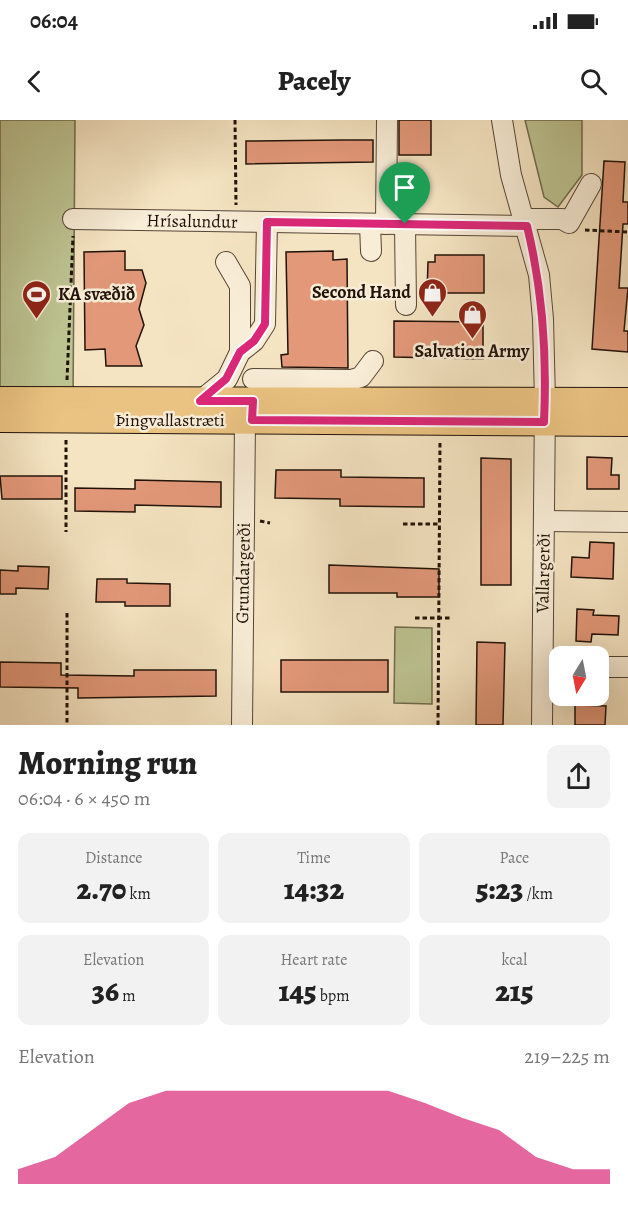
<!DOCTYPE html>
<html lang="en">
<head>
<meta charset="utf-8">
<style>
  body { margin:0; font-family:Alegreya,serif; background:#f2f2f2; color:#222; height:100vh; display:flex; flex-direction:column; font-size:22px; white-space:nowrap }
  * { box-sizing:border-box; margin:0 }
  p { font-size:20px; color:#767676 }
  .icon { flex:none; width:33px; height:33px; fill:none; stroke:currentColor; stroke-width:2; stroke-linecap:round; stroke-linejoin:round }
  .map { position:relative; height:605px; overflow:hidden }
  .side { display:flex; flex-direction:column; background:#fff; flex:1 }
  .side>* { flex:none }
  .needle { width:39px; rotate:190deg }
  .buttons { position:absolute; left:549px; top:526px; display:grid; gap:12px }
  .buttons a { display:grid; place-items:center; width:60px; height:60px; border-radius:12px; background:#fff; box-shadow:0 6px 24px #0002; font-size:30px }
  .pin { position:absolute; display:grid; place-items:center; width:51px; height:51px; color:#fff; margin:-62px -26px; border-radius:50% 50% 50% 0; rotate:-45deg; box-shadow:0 0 6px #0007 }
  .pin .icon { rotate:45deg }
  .round { display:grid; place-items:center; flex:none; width:63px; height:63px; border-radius:12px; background:#f2f2f2 }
  .headline { display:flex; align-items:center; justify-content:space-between; height:102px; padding:0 18px }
  h1 { font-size:33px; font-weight:800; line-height:45px }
  .stats { display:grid; grid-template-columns:repeat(3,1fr); gap:9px; height:102px; padding:6px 18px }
  .stats div { display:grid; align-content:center; border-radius:12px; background:#f2f2f2; text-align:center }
  .stats b { font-size:30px; font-weight:800 }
  .stats small { font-size:16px; font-weight:400 }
  .stats p { font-size:16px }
  .chart { height:168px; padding:12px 18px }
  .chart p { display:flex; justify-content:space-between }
  .chart svg { width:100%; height:108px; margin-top:6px; fill:#db2777; opacity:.7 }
  .status { display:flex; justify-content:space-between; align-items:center; height:42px; padding:0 30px; background:#fff; direction:ltr }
  .status svg { height:16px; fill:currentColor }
  header { display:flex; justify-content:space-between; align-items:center; height:78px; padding:0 18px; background:#fff; font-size:27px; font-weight:800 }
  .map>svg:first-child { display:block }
</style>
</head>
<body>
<div class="status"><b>06:04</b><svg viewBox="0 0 49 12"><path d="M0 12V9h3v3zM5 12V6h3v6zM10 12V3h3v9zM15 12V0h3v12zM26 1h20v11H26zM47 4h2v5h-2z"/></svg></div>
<header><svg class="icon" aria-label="back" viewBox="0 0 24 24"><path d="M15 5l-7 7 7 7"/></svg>Pacely<svg class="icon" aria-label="search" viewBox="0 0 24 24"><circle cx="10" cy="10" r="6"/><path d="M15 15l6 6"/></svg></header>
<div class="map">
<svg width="628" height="605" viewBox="0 0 628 605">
  <rect width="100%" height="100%" fill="#f5e4c2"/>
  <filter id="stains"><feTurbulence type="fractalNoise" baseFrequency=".00333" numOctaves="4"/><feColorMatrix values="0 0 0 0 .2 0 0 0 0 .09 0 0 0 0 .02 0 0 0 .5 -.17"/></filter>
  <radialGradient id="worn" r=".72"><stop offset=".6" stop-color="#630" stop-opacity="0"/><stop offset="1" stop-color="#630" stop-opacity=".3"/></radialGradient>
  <g fill="#bdc492" stroke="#6f6b4e" stroke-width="1.5">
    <polygon points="0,0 75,0 73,284 0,282"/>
    <polygon points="525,0 582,0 582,55 558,87 544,77"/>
    <polygon points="395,507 432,508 432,584 394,583"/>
  </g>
  <g fill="#e29879" stroke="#211209" stroke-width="1.5">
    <rect x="399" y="0" width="32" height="35"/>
    <polygon points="342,20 373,20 373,42 246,44 246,21"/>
    <polygon points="604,41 625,42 623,82 628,82 628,104 623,104 619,168 628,168 624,211 628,211 628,232 592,229"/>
    <polygon points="125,131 125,150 142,150 146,163 139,189 144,205 136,226 142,246 106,246 105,229 85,230 84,132"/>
    <polygon points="333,131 333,140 347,139 348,248 282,247 281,235 288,234 286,132"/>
    <polygon points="435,135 484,135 484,173 427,173 428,142 435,142"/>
    <polygon points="394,201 483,202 483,239 394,237"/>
    <polygon points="587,337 612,338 611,355 619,355 619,369 587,369"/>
    <polygon points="481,338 511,339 511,465 481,465"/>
    <polygon points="276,350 341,350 341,357 424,358 424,387 340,386 340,379 275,378"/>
    <polygon points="0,356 62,356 62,379 2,379"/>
    <polygon points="135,360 221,362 221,387 135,385 135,392 75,391 75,368 135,369"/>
    <polygon points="590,422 614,423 613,459 571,457 572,437 589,438"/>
    <polygon points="329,445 439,449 439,477 397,477 397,473 329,473"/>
    <polygon points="18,446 49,447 48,469 16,468 16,474 0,474 0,450 18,451"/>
    <polygon points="97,459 127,459 127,463 170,464 170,486 125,486 125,482 96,482"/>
    <polygon points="577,489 594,490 593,495 619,496 618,515 592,514 591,522 576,521"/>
    <polygon points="477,522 505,523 503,605 476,605"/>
    <rect x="281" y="540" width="107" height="32"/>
    <polygon points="0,542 61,543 61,555 134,556 134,550 216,550 216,576 78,578 78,568 0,567"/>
    <polygon points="575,585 606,586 605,605 575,605"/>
  </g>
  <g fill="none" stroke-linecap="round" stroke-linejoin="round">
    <defs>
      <g id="minor">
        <polyline points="502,0 511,55 539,155 543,199 545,281 542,605"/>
        <polyline points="73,99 527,106"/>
        <polyline points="525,99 562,99 569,103 591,64"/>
        <polyline points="370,104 371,131"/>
        <polyline points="386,104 387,0"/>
        <polyline points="405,104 406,185"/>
        <polyline points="226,142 240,166 240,232"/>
        <polyline points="253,259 351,260 361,257 373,241"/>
        <polyline points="200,281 227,259 240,232 254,221 265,204 267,102"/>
        <polyline points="544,401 628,402"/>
        <polyline points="598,547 628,547"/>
        <polyline points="242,605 245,300"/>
      </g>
      <g id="major">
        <polyline points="0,280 628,281"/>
        <polyline points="0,299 628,303"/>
      </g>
    </defs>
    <use href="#minor" stroke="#564637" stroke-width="22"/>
    <use href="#major" stroke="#211209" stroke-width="28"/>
    <g stroke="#211209" stroke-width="3" stroke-dasharray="4.5 3" stroke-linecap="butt">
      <polyline points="235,0 236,85"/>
      <polyline points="585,110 628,112"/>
      <polyline points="67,260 73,116"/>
      <polyline points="66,320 66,412"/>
      <polyline points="260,401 270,403"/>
      <polyline points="403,404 439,404"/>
      <polyline points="67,493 67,605"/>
      <polyline points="415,498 450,498"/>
      <polyline points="438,605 440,321"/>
    </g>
    <use href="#minor" stroke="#f8edd7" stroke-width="20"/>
    <use href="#major" stroke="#eac281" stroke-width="26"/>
  </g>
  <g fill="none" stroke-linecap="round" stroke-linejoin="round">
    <defs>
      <path id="route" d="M267,102L527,106C543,171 547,236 544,302L252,300L253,281H200L226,259L240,232L254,221L265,204Z"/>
    </defs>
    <use href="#route" stroke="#fff" stroke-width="12"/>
    <use href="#route" stroke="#db2777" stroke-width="8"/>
  </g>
  <defs>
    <symbol id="shop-pin" viewBox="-11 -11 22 30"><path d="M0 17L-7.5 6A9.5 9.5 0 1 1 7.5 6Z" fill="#8f2418" stroke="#f8edd7"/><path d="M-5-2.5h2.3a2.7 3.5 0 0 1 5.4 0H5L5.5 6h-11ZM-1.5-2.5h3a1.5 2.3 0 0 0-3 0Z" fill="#fff"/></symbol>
    <symbol id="stadium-pin" viewBox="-11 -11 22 30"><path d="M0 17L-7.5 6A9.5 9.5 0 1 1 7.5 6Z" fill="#8f2418" stroke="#f8edd7"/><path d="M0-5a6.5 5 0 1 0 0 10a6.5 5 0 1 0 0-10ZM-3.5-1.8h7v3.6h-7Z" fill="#fff"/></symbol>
  </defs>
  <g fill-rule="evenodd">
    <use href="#shop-pin" x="416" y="156" width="33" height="45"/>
    <use href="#stadium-pin" x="20" y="158" width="33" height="45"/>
    <use href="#shop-pin" x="456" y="178" width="33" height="45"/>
  </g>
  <g text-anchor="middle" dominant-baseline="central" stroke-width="5" stroke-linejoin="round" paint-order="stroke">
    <g font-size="18" fill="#211209" stroke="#f8edd7">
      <text transform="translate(192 101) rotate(1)">Hrísalundur</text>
      <text x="170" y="300">Þingvallastræti</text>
      <text transform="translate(243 453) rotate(-89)">Grundargerði</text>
      <text transform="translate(543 453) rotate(-89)">Vallargerði</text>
    </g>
    <g font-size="18" font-weight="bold" fill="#211209" stroke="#f8edd7" text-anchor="end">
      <text x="411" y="172">Second Hand</text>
      <text x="58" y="174" text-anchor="start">KA svæðið</text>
      <text x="472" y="231" text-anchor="middle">Salvation Army</text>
    </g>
  </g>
  <rect width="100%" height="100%" filter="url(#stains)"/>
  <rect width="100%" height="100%" fill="url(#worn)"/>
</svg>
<div class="buttons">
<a><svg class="needle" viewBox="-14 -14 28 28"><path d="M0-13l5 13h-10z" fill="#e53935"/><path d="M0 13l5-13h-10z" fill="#767676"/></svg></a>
</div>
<div class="pin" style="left:405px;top:104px;background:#1e9e55"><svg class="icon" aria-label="arrive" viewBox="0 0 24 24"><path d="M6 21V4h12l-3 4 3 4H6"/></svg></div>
</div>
<section class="side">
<div class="headline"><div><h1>Morning run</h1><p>06:04 · 6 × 450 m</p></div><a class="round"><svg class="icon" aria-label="share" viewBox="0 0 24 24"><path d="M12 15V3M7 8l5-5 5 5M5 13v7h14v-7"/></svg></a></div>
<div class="stats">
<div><p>Distance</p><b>2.70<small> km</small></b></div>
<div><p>Time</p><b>14:32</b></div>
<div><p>Pace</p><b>5:23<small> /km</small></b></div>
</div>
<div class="stats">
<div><p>Elevation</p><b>36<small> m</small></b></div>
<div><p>Heart rate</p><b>145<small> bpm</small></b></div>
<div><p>kcal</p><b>215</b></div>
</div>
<div class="chart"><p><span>Elevation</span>219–225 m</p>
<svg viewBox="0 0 160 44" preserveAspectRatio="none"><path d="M0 44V38L10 33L20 22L30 11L40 6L50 6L60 6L70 6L80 6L90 6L100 6L110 11L120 17L130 22L140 33L150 38L160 38V44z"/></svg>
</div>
</section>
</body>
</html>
